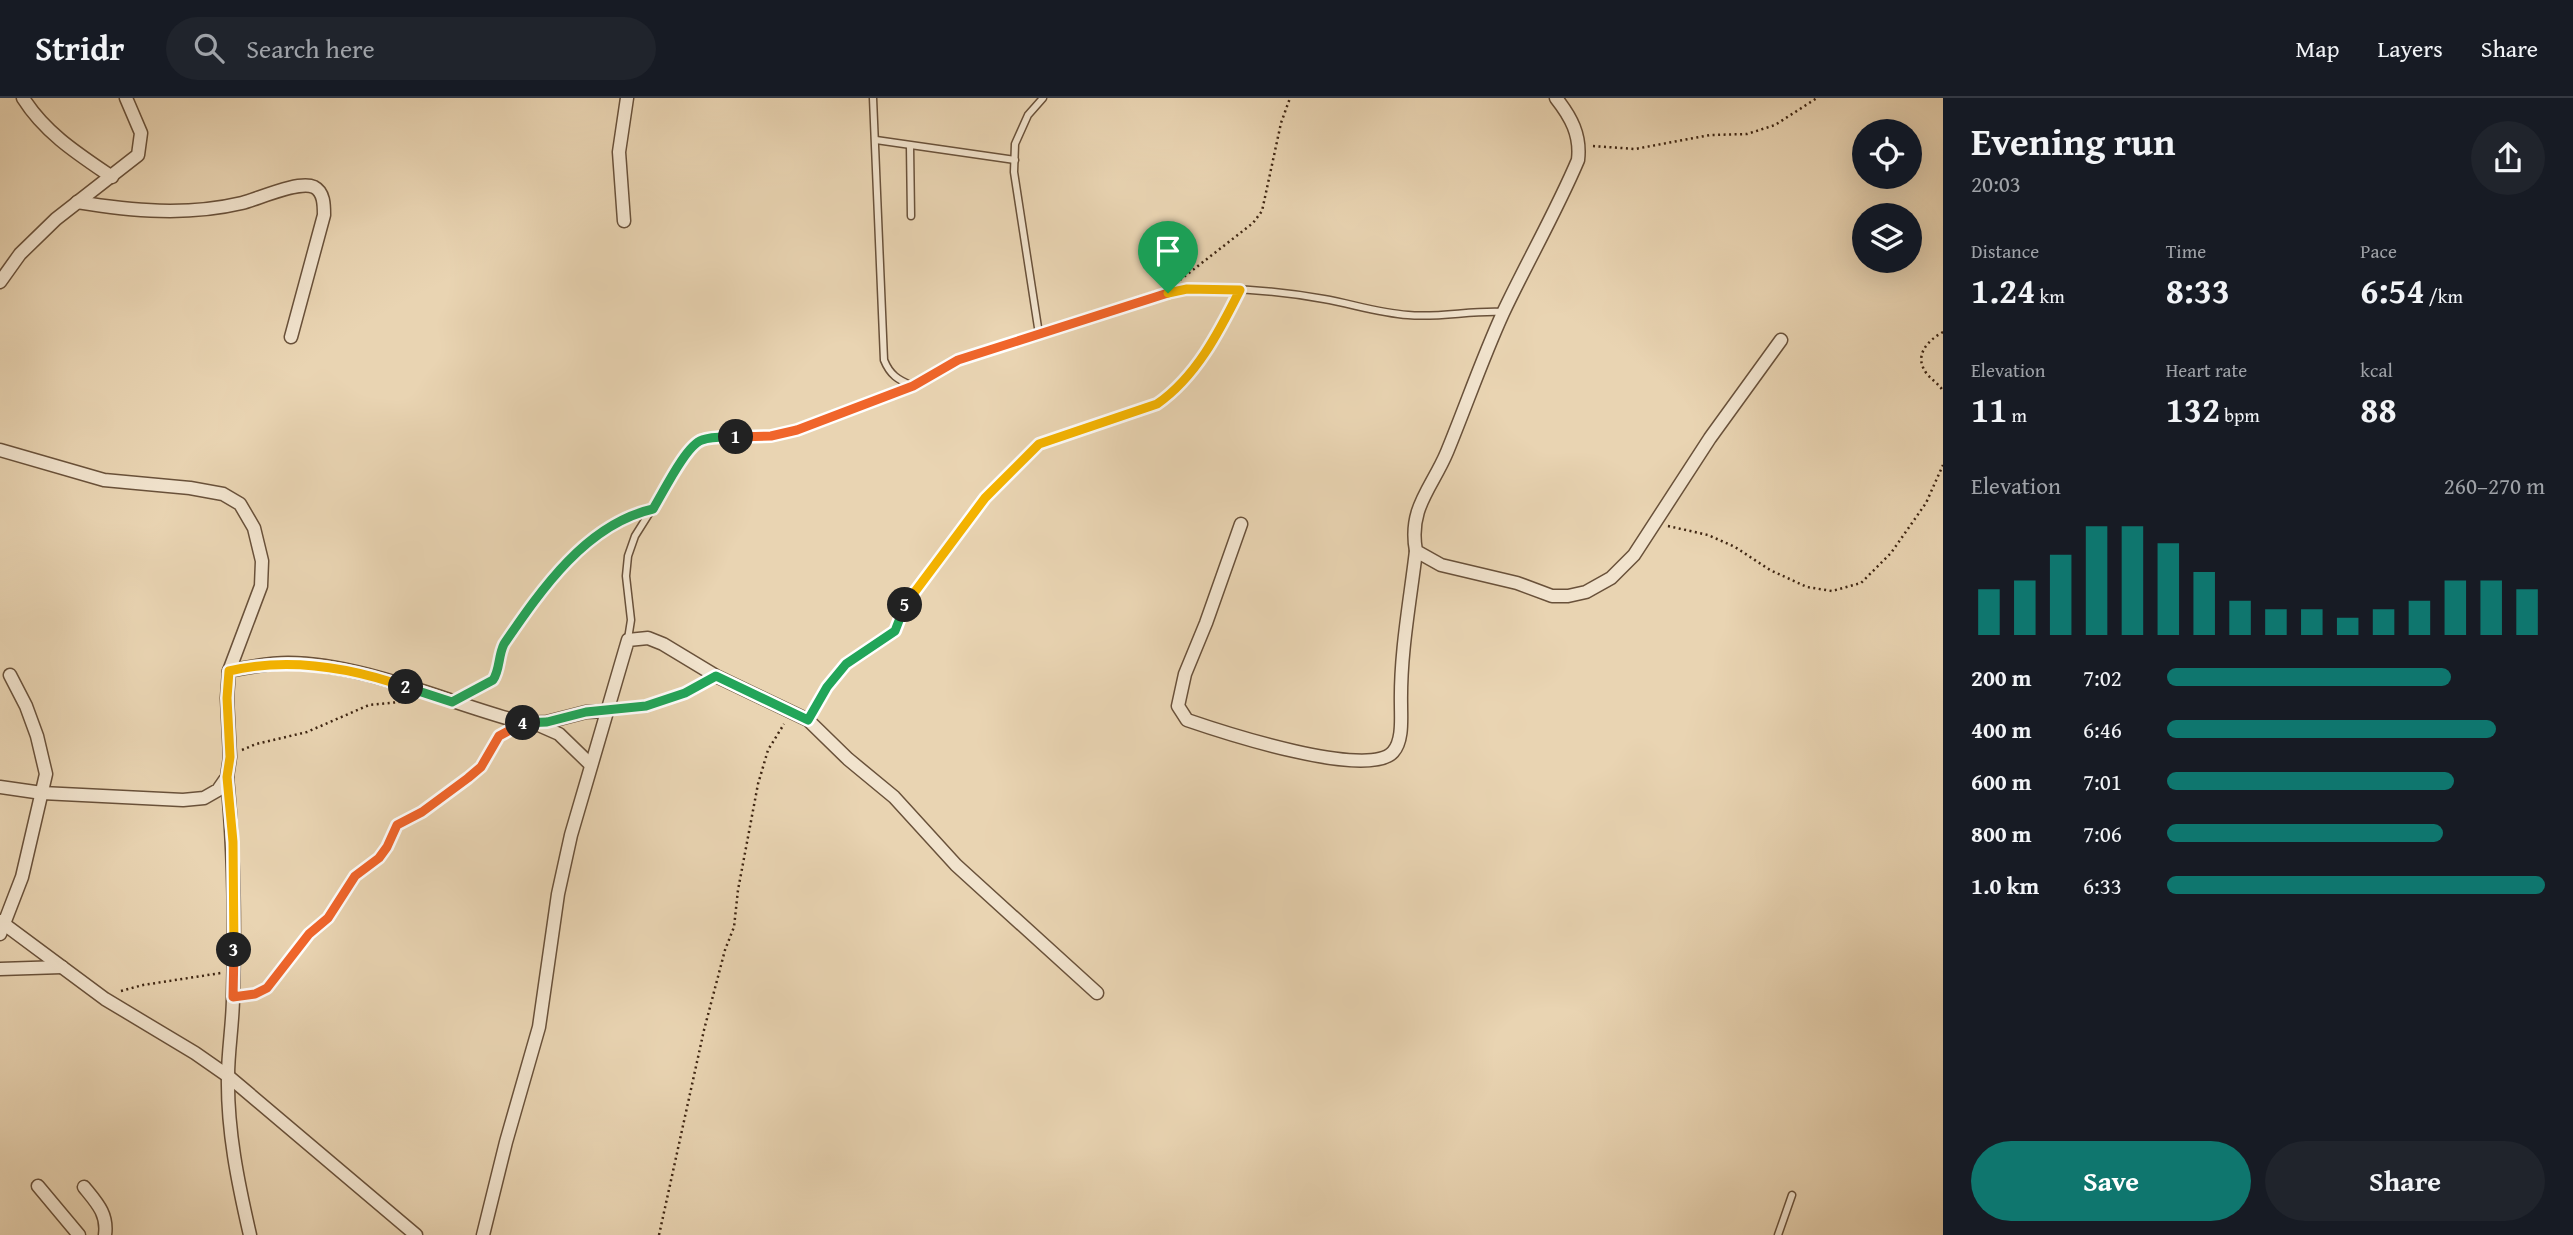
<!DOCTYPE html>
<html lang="en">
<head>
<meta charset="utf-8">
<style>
  body { margin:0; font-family:"Gentium Book Plus",serif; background:#20242c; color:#f1f3f6; height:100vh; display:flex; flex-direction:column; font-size:26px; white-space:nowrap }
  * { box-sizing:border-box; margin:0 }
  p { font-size:23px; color:#9ea1a6 }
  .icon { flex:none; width:38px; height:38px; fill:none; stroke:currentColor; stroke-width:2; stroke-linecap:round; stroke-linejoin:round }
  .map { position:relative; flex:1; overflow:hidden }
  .panel { display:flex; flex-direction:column; background:#171b24; width:630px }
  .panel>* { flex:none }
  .buttons { position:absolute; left:1852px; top:21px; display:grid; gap:14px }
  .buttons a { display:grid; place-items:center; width:70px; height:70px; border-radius:50%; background:#171b24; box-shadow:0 7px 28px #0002; font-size:35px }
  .pin { position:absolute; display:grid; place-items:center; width:60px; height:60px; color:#fff; margin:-72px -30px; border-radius:50% 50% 50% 0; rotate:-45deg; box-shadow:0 0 7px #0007 }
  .pin .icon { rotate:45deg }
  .km { position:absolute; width:35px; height:35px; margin:-18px; border-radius:50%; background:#222; color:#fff; font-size:19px; line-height:35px; text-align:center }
  .round { display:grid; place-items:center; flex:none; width:74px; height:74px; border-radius:37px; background:#20242c }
  .headline { display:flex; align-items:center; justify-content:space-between; height:119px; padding:0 28px }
  h1 { font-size:38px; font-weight:700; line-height:52px }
  .figures { display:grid; grid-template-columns:repeat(3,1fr); gap:10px; height:119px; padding:7px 28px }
  .figures div { display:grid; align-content:center }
  .figures b { font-size:35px; font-weight:700 }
  .figures small { font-size:19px; font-weight:400 }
  .figures p { font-size:19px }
  .chart { height:196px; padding:14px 28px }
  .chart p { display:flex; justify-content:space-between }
  .chart svg { width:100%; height:126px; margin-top:7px; stroke:#0f766e; stroke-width:6 }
  .button { display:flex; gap:14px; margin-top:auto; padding:14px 28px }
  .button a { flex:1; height:80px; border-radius:42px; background:#0f766e; color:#fff; font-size:28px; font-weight:700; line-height:80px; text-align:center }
  .button a+a { background:#20242c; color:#f1f3f6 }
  ul { padding:0 28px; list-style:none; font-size:23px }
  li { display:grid; grid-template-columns:112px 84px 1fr; align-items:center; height:52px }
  li i { height:18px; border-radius:9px; background:#0f766e }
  header { display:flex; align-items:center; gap:42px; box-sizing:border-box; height:98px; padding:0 35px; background:#171b24; border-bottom:2px solid #363941 }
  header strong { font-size:33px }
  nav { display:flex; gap:38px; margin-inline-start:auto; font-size:24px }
  .search { width:490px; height:63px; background:#20242c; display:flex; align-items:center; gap:18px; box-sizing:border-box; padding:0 24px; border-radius:38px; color:#9ea1a6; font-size:26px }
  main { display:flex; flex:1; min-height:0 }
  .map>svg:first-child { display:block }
</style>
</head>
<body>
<header>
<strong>Stridr</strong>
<div class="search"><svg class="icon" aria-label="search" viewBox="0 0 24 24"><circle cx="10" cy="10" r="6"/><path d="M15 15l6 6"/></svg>Search here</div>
<nav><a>Map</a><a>Layers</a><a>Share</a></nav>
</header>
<main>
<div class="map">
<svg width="1943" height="1137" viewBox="0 0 1943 1137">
  <rect width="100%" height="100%" fill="#e9d4b2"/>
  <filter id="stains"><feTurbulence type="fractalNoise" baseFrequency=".00286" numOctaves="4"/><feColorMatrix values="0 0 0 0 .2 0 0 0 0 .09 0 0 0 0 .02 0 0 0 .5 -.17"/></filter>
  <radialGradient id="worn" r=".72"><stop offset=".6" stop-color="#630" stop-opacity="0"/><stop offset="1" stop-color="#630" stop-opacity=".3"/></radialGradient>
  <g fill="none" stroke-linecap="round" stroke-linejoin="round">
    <defs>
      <g id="lane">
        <path d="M873,0L884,262C890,277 898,282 913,288"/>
        <polyline points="876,42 1015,62"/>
        <polyline points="910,48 911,118"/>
        <polyline points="1039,236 1014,74 1015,46 1028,17 1043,0"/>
        <path d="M628,541L631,522L626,478L628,458L635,438L686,357L699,342L716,339L782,337L913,288L958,262L1155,197C1210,187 1269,191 1324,201C1352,206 1380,215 1408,217C1440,220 1472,212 1504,214"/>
        <polyline points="1778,1137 1792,1097"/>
      </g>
      <g id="street">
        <path d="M23,0C45,35 78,56 112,79"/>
        <path d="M1556,0C1571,19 1581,37 1578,62C1556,114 1527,164 1503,215C1482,261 1466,308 1447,354C1432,390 1408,410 1416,453L1441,467L1517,485L1552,498H1568L1586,494L1611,480L1634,457L1710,340L1781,242"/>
        <path d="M77,104C132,113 187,118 242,105C258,101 299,82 314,89C324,94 324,107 324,117L291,239"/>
        <polyline points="624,123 619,54 627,0"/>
        <polyline points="0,184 20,156 56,121 138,57 141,35 126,0"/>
        <polyline points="0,352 104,382 190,390 223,396 240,406 254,430 262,463 261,488 229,573 227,600 230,659 227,679 218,692 204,700 183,702 42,695 0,689"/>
        <path d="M1241,426L1206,525L1185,576L1178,608L1187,622C1222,634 1368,682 1393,654C1403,643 1401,621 1401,607C1400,555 1410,504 1416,453"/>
        <path d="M229,573C249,569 268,565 288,565C362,565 451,606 524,625L547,624L586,614L607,613"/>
        <polyline points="534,625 559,636 591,667"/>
        <path d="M227,679C234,752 235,825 233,898C233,925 228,952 228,978C227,1032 238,1085 250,1137"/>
        <polyline points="0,823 105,901 195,955 228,978 416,1137"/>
        <polyline points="0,836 22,779 46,676 37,638 26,608 10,577"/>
        <polyline points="0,871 62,869"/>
        <polyline points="38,1088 79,1137"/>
        <path d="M84,1089C97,1105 108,1116 105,1137"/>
        <polyline points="483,1137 506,1044 539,929 558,796 571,737 628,542 648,540 663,546 716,578 808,622 848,661 894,699 956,767 1097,895"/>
      </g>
    </defs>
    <use href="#lane" stroke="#69513a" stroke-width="9"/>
    <use href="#street" stroke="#69513a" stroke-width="15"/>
    <g stroke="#3e2512" stroke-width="2.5" stroke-dasharray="2 3.5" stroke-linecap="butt">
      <polyline points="1593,48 1635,51 1710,37 1747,36 1775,27 1817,0"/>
      <polyline points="1180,182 1253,125 1262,113 1281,25 1290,0"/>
      <path d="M1943,234C1927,243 1913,258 1927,276C1932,282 1939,286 1943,293"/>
      <polyline points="1668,428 1708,437 1735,449 1770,472 1807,489 1832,493 1861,485 1891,455 1926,405 1943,367"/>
      <path d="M470,595C507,576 489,576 504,546C538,497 578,438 636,415"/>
      <path d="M815,610C829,586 844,568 867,551C875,545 886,541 894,534C901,526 900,514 907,505C948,450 985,390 1039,346L1157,306C1193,281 1216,240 1236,201"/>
      <polyline points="621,612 661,604 701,586"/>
      <polyline points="242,652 256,646 307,634 369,607 409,603"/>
      <polyline points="121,893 143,887 221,875"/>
      <polyline points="247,897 267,890 275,882 309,836 329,820 345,790 355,778 379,760 387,749 397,727 422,714 469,680 481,669 494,644 504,633"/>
      <polyline points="659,1137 704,932 725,852 734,829 738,792 758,686 768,652 784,626"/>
    </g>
    <use href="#lane" stroke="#f1e3cd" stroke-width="6"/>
    <use href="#street" stroke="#f1e3cd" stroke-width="12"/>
  </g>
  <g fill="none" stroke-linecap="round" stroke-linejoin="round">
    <defs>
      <polyline id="split-1" points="736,339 771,338 797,332 913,288 958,262 1168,195"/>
      <path id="split-2" d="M406,589L452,604L493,582C500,572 498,558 504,546C541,492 586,426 653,411C663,395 686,347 702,342C712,338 724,339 736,339"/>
      <path id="split-3" d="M234,852L233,744L227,679L230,659L227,600L229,573C288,559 349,569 406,589"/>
      <polyline id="split-4" points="234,852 233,899 255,896 267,890 309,836 328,820 355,778 379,760 387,749 397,727 422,714 468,680 481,669 499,638 523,625"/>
      <polyline id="split-5" points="523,625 547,624 586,614 646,608 685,595 716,578 808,622 827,589 846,566 895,533 905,507"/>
      <path id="split-6" d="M905,507L985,400L1039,346L1157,306C1196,279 1219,234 1240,192L1187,191L1168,195"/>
    </defs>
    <use href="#split-1" stroke="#fff" stroke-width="14"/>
    <use href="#split-2" stroke="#fff" stroke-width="14"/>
    <use href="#split-3" stroke="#fff" stroke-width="14"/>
    <use href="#split-4" stroke="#fff" stroke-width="14"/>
    <use href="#split-5" stroke="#fff" stroke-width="14"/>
    <use href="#split-6" stroke="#fff" stroke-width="14"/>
    <use href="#split-1" stroke="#f0652b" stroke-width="9"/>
    <use href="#split-2" stroke="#22a559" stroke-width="9"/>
    <use href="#split-3" stroke="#f5b400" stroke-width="9"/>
    <use href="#split-4" stroke="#f0652b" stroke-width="9"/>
    <use href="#split-5" stroke="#22a559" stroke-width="9"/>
    <use href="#split-6" stroke="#f5b400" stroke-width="9"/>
  </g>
  <rect width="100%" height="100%" filter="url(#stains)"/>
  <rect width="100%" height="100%" fill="url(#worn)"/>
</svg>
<div class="buttons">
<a><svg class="icon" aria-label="locate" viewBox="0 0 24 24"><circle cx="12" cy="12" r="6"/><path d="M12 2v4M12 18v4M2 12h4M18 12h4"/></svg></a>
<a><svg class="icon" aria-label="layers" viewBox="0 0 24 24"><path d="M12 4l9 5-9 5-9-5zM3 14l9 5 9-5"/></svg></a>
</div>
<div class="pin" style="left:1168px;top:195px;background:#1e9e55"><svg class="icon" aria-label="arrive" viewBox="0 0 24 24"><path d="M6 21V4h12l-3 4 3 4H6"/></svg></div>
<b class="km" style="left:736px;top:339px">1</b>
<b class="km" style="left:406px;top:589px">2</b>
<b class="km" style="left:234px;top:852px">3</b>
<b class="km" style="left:523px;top:625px">4</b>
<b class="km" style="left:905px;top:507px">5</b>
</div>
<section class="panel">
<div class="headline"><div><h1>Evening run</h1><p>20:03</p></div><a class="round"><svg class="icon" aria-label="share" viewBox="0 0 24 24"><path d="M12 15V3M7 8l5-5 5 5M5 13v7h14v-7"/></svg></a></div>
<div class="figures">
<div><p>Distance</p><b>1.24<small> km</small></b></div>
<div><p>Time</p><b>8:33</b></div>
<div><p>Pace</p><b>6:54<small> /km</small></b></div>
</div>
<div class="figures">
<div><p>Elevation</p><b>11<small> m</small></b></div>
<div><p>Heart rate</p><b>132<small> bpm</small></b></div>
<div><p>kcal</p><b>88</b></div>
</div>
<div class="chart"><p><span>Elevation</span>260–270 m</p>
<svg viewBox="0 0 160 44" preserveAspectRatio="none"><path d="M5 44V28M15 44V25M25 44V16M35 44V6M45 44V6M55 44V12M65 44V22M75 44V32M85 44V35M95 44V35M105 44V38M115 44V35M125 44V32M135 44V25M145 44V25M155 44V28"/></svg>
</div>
<ul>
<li><b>200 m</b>7:02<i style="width:75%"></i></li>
<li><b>400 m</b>6:46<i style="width:87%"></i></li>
<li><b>600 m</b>7:01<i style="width:76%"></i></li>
<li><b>800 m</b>7:06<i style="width:73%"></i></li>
<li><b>1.0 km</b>6:33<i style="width:100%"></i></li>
</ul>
<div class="button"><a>Save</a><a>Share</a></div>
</section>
</main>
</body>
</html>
